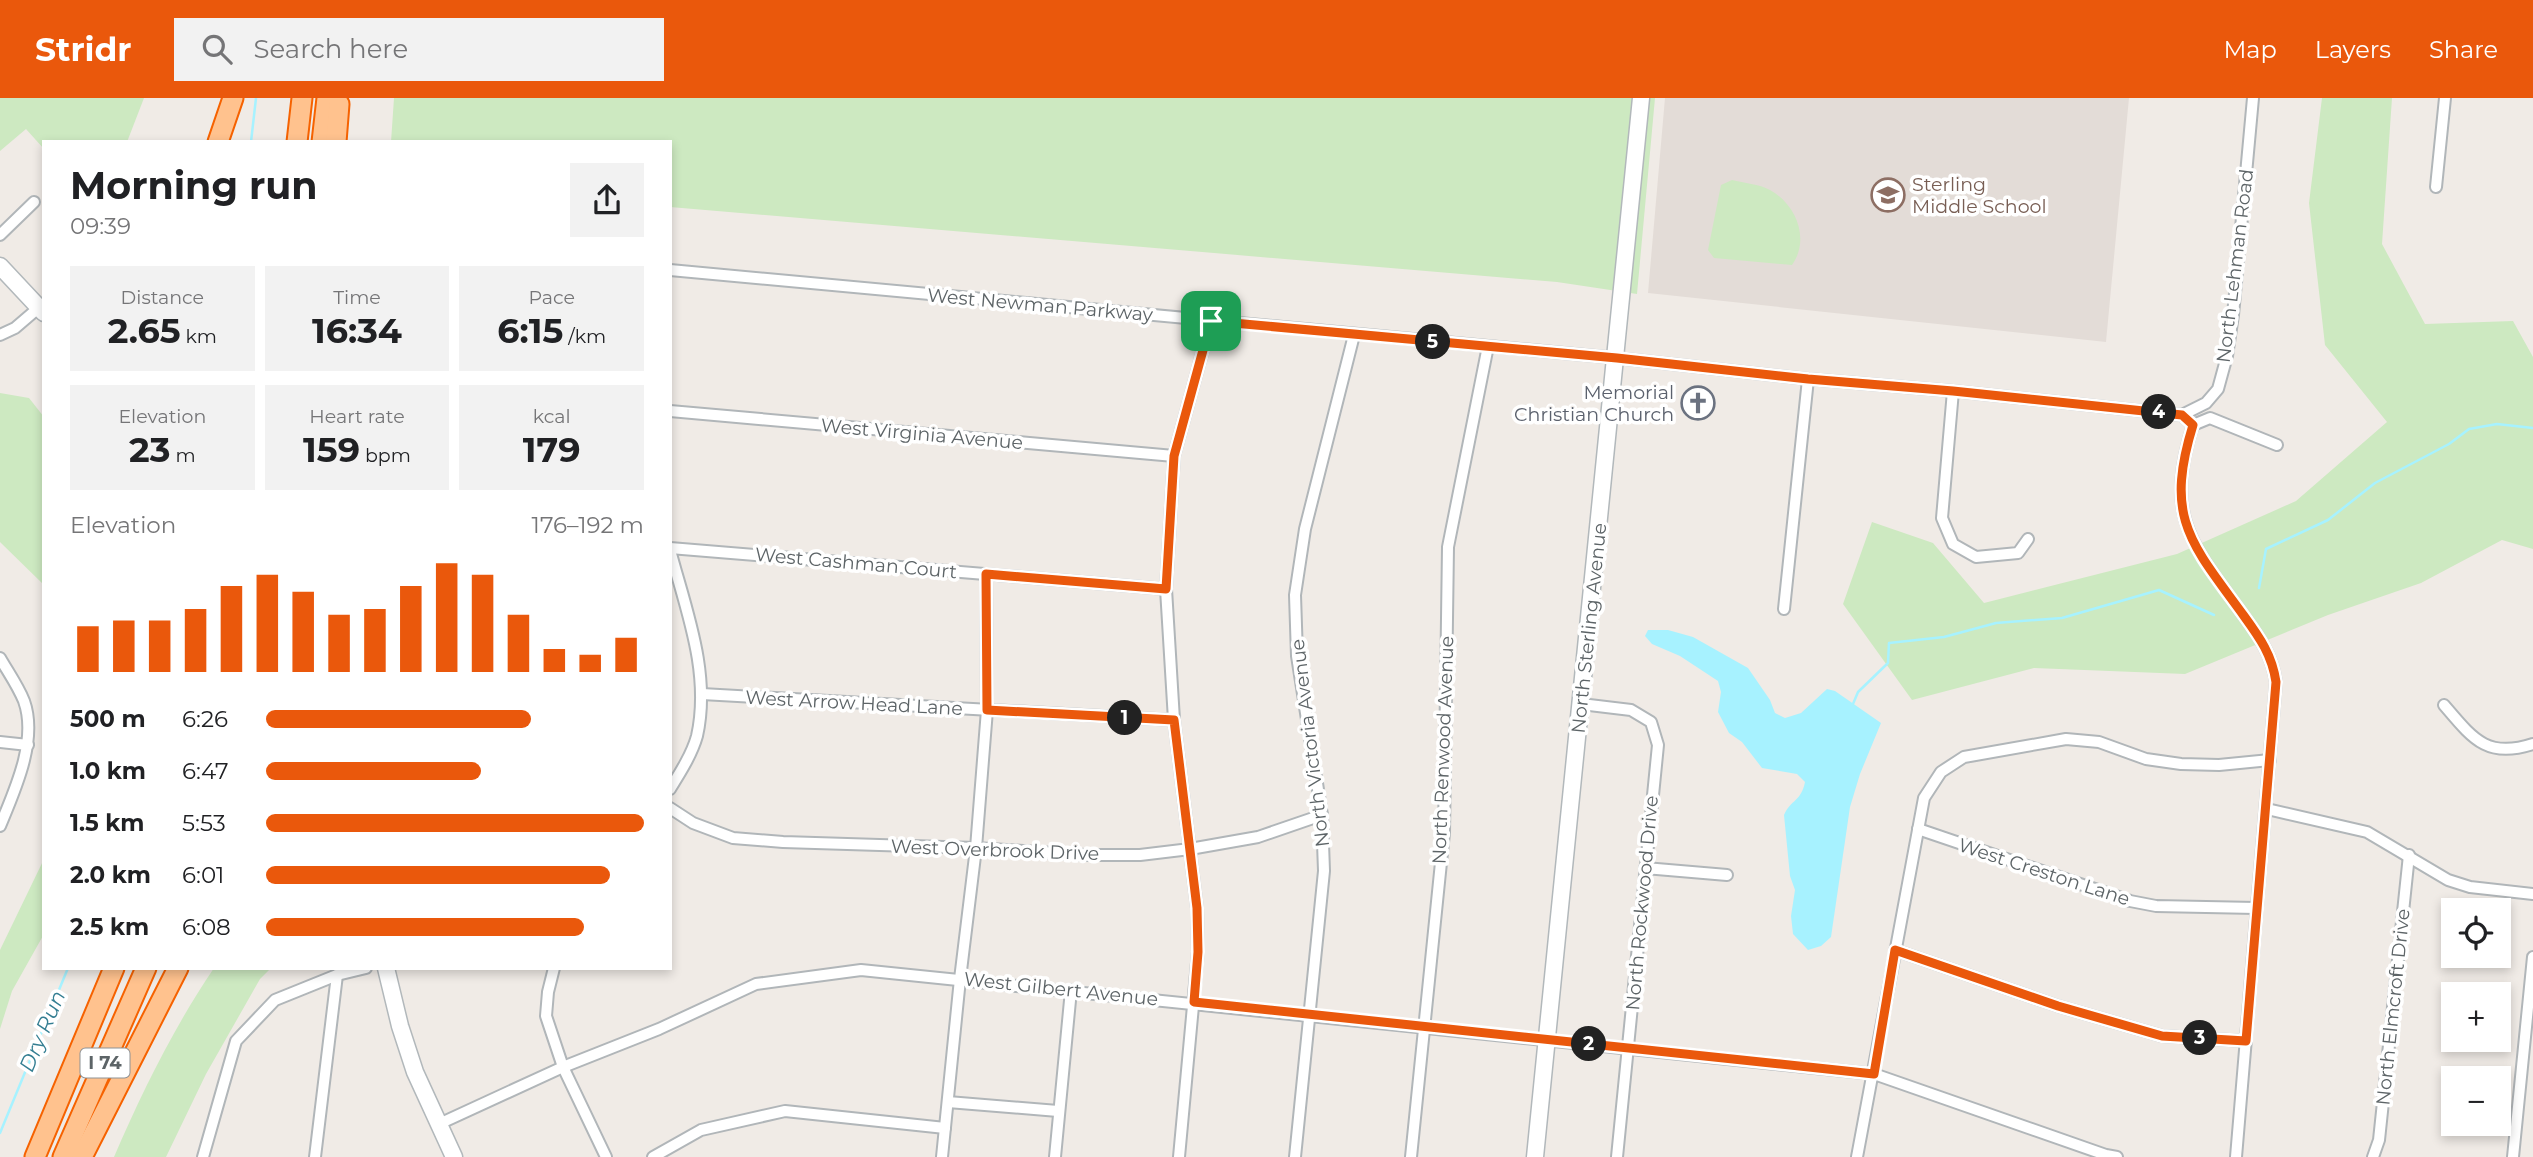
<!DOCTYPE html>
<html lang="en">
<head>
<meta charset="utf-8">
<style>
  body { margin:0; font-family:Montserrat,sans-serif; background:#f2f2f2; color:#202124; height:100vh; display:flex; flex-direction:column; font-size:26px; white-space:nowrap }
  * { box-sizing:border-box; margin:0 }
  p { font-size:23px; color:#757577 }
  .icon { flex:none; width:38px; height:38px; fill:none; stroke:currentColor; stroke-width:2; stroke-linecap:round; stroke-linejoin:round }
  .map { position:relative; flex:1; overflow:hidden }
  .side { position:absolute; left:42px; top:42px; width:630px; height:830px; display:flex; flex-direction:column; background:#fff; border-radius:0px; box-shadow:0 4px 10px #0003 }
  .side>* { flex:none }
  .buttons { position:absolute; left:2441px; top:800px; display:grid; gap:14px }
  .buttons a { display:grid; place-items:center; width:70px; height:70px; border-radius:0px; background:#fff; box-shadow:0 4px 10px #0003; font-size:35px }
  .pin { position:absolute; display:grid; place-items:center; width:60px; height:60px; color:#fff; margin:-30px; border-radius:14px; box-shadow:0 4px 10px #0006 }
  .km { position:absolute; width:35px; height:35px; margin:-18px; border-radius:50%; background:#222; color:#fff; font-size:19px; line-height:35px; text-align:center }
  .round { display:grid; place-items:center; flex:none; width:74px; height:74px; border-radius:0px; background:#f2f2f2 }
  .head { display:flex; align-items:center; justify-content:space-between; height:119px; padding:0 28px }
  h1 { font-size:38px; font-weight:700; line-height:52px }
  .figures { display:grid; grid-template-columns:repeat(3,1fr); gap:10px; height:119px; padding:7px 28px }
  .figures div { display:grid; align-content:center; border-radius:0px; background:#f2f2f2; text-align:center }
  .figures b { font-size:35px; font-weight:700 }
  .figures small { font-size:19px; font-weight:400 }
  .figures p { font-size:19px }
  .chart { height:196px; padding:14px 28px }
  .chart p { display:flex; justify-content:space-between }
  .chart svg { width:100%; height:126px; margin-top:7px; stroke:#ea580c; stroke-width:6 }
  ul { padding:0 28px; list-style:none; font-size:23px }
  li { display:grid; grid-template-columns:112px 84px 1fr; align-items:center; height:52px }
  li i { height:18px; border-radius:9px; background:#ea580c }
  header { display:flex; align-items:center; gap:42px; box-sizing:border-box; height:98px; padding:0 35px; background:#ea580c; color:#fff }
  header strong { font-size:33px }
  nav { display:flex; gap:38px; margin-inline-start:auto; font-size:24px }
  .search { width:490px; height:63px; background:#f2f2f2; display:flex; align-items:center; gap:18px; box-sizing:border-box; padding:0 24px; border-radius:0px; color:#757577; font-size:26px }
  .map>svg:first-child { display:block }
</style>
</head>
<body>
<header>
<strong>Stridr</strong>
<div class="search"><svg class="icon" aria-label="search" viewBox="0 0 24 24"><circle cx="10" cy="10" r="6"/><path d="M15 15l6 6"/></svg>Search here</div>
<nav><a>Map</a><a>Layers</a><a>Share</a></nav>
</header>
<div class="map">
<svg width="2533" height="1059" viewBox="0 0 2533 1059">
  <rect width="100%" height="100%" fill="#f0ebe6"/>
  <polygon fill="#e3dcd7" points="1665,0 2129,0 2106,244 1648,195"/>
  <g fill="#cde9c1">
    <polygon points="0,0 144,0 127,44 44,44 44,51 26,31 0,53"/>
    <polygon points="394,0 1655,0 1637,196 1557,184 670,109 670,44 391,44"/>
    <polygon points="2322,0 2392,0 2382,146 2425,226 2513,223 2533,259 2533,451 2502,442 2421,485 2328,517 2185,576 2034,570 1912,602 1843,506 1872,424 1933,445 1984,505 2177,456 2296,403 2387,324 2325,247 2309,105"/>
    <path d="M1732,82C1744,85 1759,86 1770,92C1797,107 1810,142 1792,167L1714,160L1708,152L1721,87Z"/>
    <polygon points="0,295 29,300 44,319 44,487 0,444"/>
    <polygon points="44,761 44,836 12,893 0,931 0,852"/>
    <path d="M214,870H271L260,881L206,976L166,1059H114C142,994 174,929 214,870Z"/>
  </g>
  <path fill="#a7f2ff" d="M1648,532H1668L1693,539L1748,570L1770,602L1775,615L1785,620L1801,615L1827,591L1835,593L1881,625L1860,676L1850,709L1831,839L1821,848L1808,852L1793,836L1791,818L1795,792L1790,778L1784,717C1791,701 1801,704 1805,684L1797,676L1762,670L1742,644L1729,635L1718,614L1721,594L1718,583L1680,558L1652,546L1645,538Z"/>
  <g fill="none" stroke-linecap="round" stroke-linejoin="round">
    <g stroke="#a7f2ff" stroke-width="2.5">
      <polyline points="251,44 256,0"/>
      <polyline points="2259,490 2266,451 2328,422 2375,385 2449,346 2469,331 2497,326 2533,330"/>
      <polyline points="1853,606 1858,594 1888,565 1889,545 1944,539 1996,525 2062,520 2159,492 2214,517"/>
      <polyline points="0,1035 68,870"/>
    </g>
    <defs>
      <g id="minor">
        <polyline points="2436,89 2445,0"/>
        <polyline points="0,137 34,104"/>
        <polyline points="670,172 1617,260 1808,281 1953,293 2182,317 2193,327"/>
        <polyline points="0,237 15,230 43,206"/>
        <polyline points="1953,293 1942,420 1953,446 1976,459 2018,455 2028,441"/>
        <polyline points="670,313 1174,358"/>
        <polyline points="2182,317 2206,305 2218,291 2227,258 2233,217 2253,0"/>
        <path d="M2193,327C2164,420 2191,445 2244,518C2260,540 2272,557 2276,584L2236,1059"/>
        <polyline points="2193,327 2210,320 2277,347"/>
        <polyline points="670,450 1166,491"/>
        <path d="M670,452C686,512 711,575 697,638C692,656 680,675 670,691"/>
        <polyline points="1784,511 1808,281"/>
        <path d="M0,560C8,574 18,588 24,603C38,642 15,692 0,728"/>
        <polyline points="702,596 1174,622"/>
        <polyline points="1581,606 1631,612 1651,624 1658,647 1617,1059"/>
        <path d="M2444,607C2473,641 2487,661 2533,646"/>
        <polyline points="0,644 28,647"/>
        <polyline points="670,710 693,725 733,740 783,744 976,750 1085,757 1140,757 1190,751 1258,739 1322,717"/>
        <polyline points="2267,711 2367,734 2448,782 2470,789 2533,796"/>
        <polyline points="1918,731 2130,803 2156,808 2256,810"/>
        <polyline points="1645,770 1727,777"/>
        <polyline points="1895,852 2058,908 2162,938 2246,943"/>
        <polyline points="554,870 548,894 546,918 563,969 606,1059"/>
        <polyline points="948,1004 1058,1013"/>
        <polyline points="439,1026 563,969 659,931 756,886 861,872 1874,976 2106,1057 2117,1059"/>
        <polyline points="203,1059 236,943 275,902 337,877 366,870"/>
        <polyline points="315,1059 337,877"/>
        <polyline points="653,1059 701,1032 785,1013 945,1030"/>
        <polyline points="942,1059 960,881 976,750 987,612 986,476"/>
        <polyline points="1055,1059 1071,892"/>
        <polyline points="1179,1059 1198,854 1197,810 1174,622 1166,491 1174,358 1211,223"/>
        <polyline points="1295,1059 1324,773 1322,717 1297,558 1295,497 1305,431 1354,237"/>
        <polyline points="1411,1059 1444,735 1448,449 1488,248"/>
        <polyline points="1857,1059 1924,700 1941,674 1964,659 2066,641 2099,644 2146,661 2181,666 2219,667 2270,662"/>
        <polyline points="2373,1059 2379,1042 2409,757"/>
        <polyline points="2513,1059 2533,859"/>
      </g>
      <g id="secondary">
        <polyline points="0,168 44,215"/>
        <polyline points="386,870 400,928 415,974 454,1059"/>
        <polyline points="1535,1059 1641,0"/>
      </g>
      <g id="motorway">
        <polyline points="218,44 233,0"/>
        <polyline points="297,44 302,0"/>
        <polyline points="322,44 327,0"/>
        <polyline points="336,44 339,6"/>
        <polyline points="35,1059 114,870"/>
        <polyline points="63,1059 146,870"/>
        <polyline points="82,1059 178,870"/>
      </g>
    </defs>
    <use href="#minor" stroke="#b1b6b9" stroke-width="14"/>
    <use href="#secondary" stroke="#b2b8bb" stroke-width="19"/>
    <use href="#motorway" stroke="#f66200" stroke-width="23"/>
    <use href="#minor" stroke="#fff" stroke-width="10"/>
    <use href="#secondary" stroke="#fff" stroke-width="16"/>
    <use href="#motorway" stroke="#ffc28e" stroke-width="19"/>
  </g>
  <g fill="none" stroke-linecap="round" stroke-linejoin="round">
    <defs>
      <path id="route" d="M1211,223L1617,260L1808,281L1953,293L2182,317L2193,327C2164,421 2191,445 2244,518C2260,540 2272,557 2276,584L2246,943L2162,938L2058,908L1895,852L1874,976L1194,904L1198,854L1197,810L1174,622L987,612L986,476L1166,491L1174,358Z"/>
    </defs>
    <use href="#route" stroke="#fff" stroke-width="14"/>
    <use href="#route" stroke="#ea580c" stroke-width="9"/>
  </g>
  <defs>
    <symbol id="school-ring" viewBox="-11 -11 22 22"><circle r="9.5" fill="#fff" stroke="#8d6e63" stroke-width="1.5"/><path d="M0-5L7-2L0 1L-7-2ZM-4 1L0 2.5L4 1V4Q0 6-4 4Z" fill="#8d6e63"/></symbol>
    <symbol id="church-ring" viewBox="-11 -11 22 22"><circle r="9.5" fill="#fff" stroke="#6b7280" stroke-width="1.5"/><path d="M-1.2-6h2.4v3.5h3.3v2.4h-3.3V6h-2.4V-.1h-3.3v-2.4h3.3Z" fill="#6b7280"/></symbol>
  </defs>
  <g fill-rule="evenodd">
    <use href="#school-ring" x="1869" y="78" width="38" height="38"/>
    <use href="#church-ring" x="1679" y="286" width="38" height="38"/>
  </g>
  <g text-anchor="middle" dominant-baseline="central" stroke-width="7" stroke-linejoin="round" paint-order="stroke">
    <rect fill="#fff" stroke="#8e9295" stroke-width="2" x="80.5" y="950.5" width="49" height="29" rx="5"/>
    <g font-size="18" font-weight="bold" fill="#5d6467">
      <text x="105" y="965">I 74</text>
    </g>
    <g font-size="19" fill="#785e54" stroke="#fff" text-anchor="start">
      <text x="1912" y="86">Sterling<tspan x="1912" dy="22">Middle School</tspan></text>
    </g>
    <g font-size="19" fill="#5d6467" stroke="#fff">
      <text transform="translate(2235 168) rotate(-83)">North Lehman Road</text>
      <text transform="translate(1040 207) rotate(5)">West Newman Parkway</text>
      <text transform="translate(922 336) rotate(5)">West Virginia Avenue</text>
      <text transform="translate(856 465) rotate(5)">West Cashman Court</text>
      <text transform="translate(1589 530) rotate(-84)">North Sterling Avenue</text>
      <text transform="translate(854 605) rotate(3)">West Arrow Head Lane</text>
      <text transform="translate(1310 645) rotate(-97)">North Victoria Avenue</text>
      <text transform="translate(1443 652) rotate(-88)">North Renwood Avenue</text>
      <text transform="translate(995 752) rotate(2)">West Overbrook Drive</text>
      <text transform="translate(2044 774) rotate(18)">West Creston Lane</text>
      <text transform="translate(1642 805) rotate(-85)">North Rockwood Drive</text>
      <text transform="translate(1061 891) rotate(6)">West Gilbert Avenue</text>
      <text transform="translate(2393 909) rotate(-84)">North Elmcroft Drive</text>
    </g>
    <g font-size="19" fill="#5b616d" stroke="#fff" text-anchor="end">
      <text x="1674" y="294">Memorial<tspan x="1674" dy="22">Christian Church</tspan></text>
    </g>
    <g font-size="21" font-style="italic" fill="#347e92" stroke="#fff">
      <text transform="translate(42 933) rotate(-67)">Dry Run</text>
    </g>
  </g>
</svg>
<div class="buttons">
<a><svg class="icon" aria-label="locate" viewBox="0 0 24 24"><circle cx="12" cy="12" r="6"/><path d="M12 2v4M12 18v4M2 12h4M18 12h4"/></svg></a>
<a>+</a>
<a>−</a>
</div>
<div class="pin" style="left:1211px;top:223px;background:#1e9e55"><svg class="icon" aria-label="arrive" viewBox="0 0 24 24"><path d="M6 21V4h12l-3 4 3 4H6"/></svg></div>
<b class="km" style="left:1125px;top:620px">1</b>
<b class="km" style="left:1589px;top:946px">2</b>
<b class="km" style="left:2200px;top:940px">3</b>
<b class="km" style="left:2159px;top:314px">4</b>
<b class="km" style="left:1433px;top:244px">5</b>
<section class="side">
<div class="head"><div><h1>Morning run</h1><p>09:39</p></div><a class="round"><svg class="icon" aria-label="share" viewBox="0 0 24 24"><path d="M12 15V3M7 8l5-5 5 5M5 13v7h14v-7"/></svg></a></div>
<div class="figures">
<div><p>Distance</p><b>2.65<small> km</small></b></div>
<div><p>Time</p><b>16:34</b></div>
<div><p>Pace</p><b>6:15<small> /km</small></b></div>
</div>
<div class="figures">
<div><p>Elevation</p><b>23<small> m</small></b></div>
<div><p>Heart rate</p><b>159<small> bpm</small></b></div>
<div><p>kcal</p><b>179</b></div>
</div>
<div class="chart"><p><span>Elevation</span>176–192 m</p>
<svg viewBox="0 0 160 44" preserveAspectRatio="none"><path d="M5 44V28M15 44V26M25 44V26M35 44V22M45 44V14M55 44V10M65 44V16M75 44V24M85 44V22M95 44V14M105 44V6M115 44V10M125 44V24M135 44V36M145 44V38M155 44V32"/></svg>
</div>
<ul>
<li><b>500 m</b>6:26<i style="width:70%"></i></li>
<li><b>1.0 km</b>6:47<i style="width:57%"></i></li>
<li><b>1.5 km</b>5:53<i style="width:100%"></i></li>
<li><b>2.0 km</b>6:01<i style="width:91%"></i></li>
<li><b>2.5 km</b>6:08<i style="width:84%"></i></li>
</ul>
</section>
</div>
</body>
</html>
